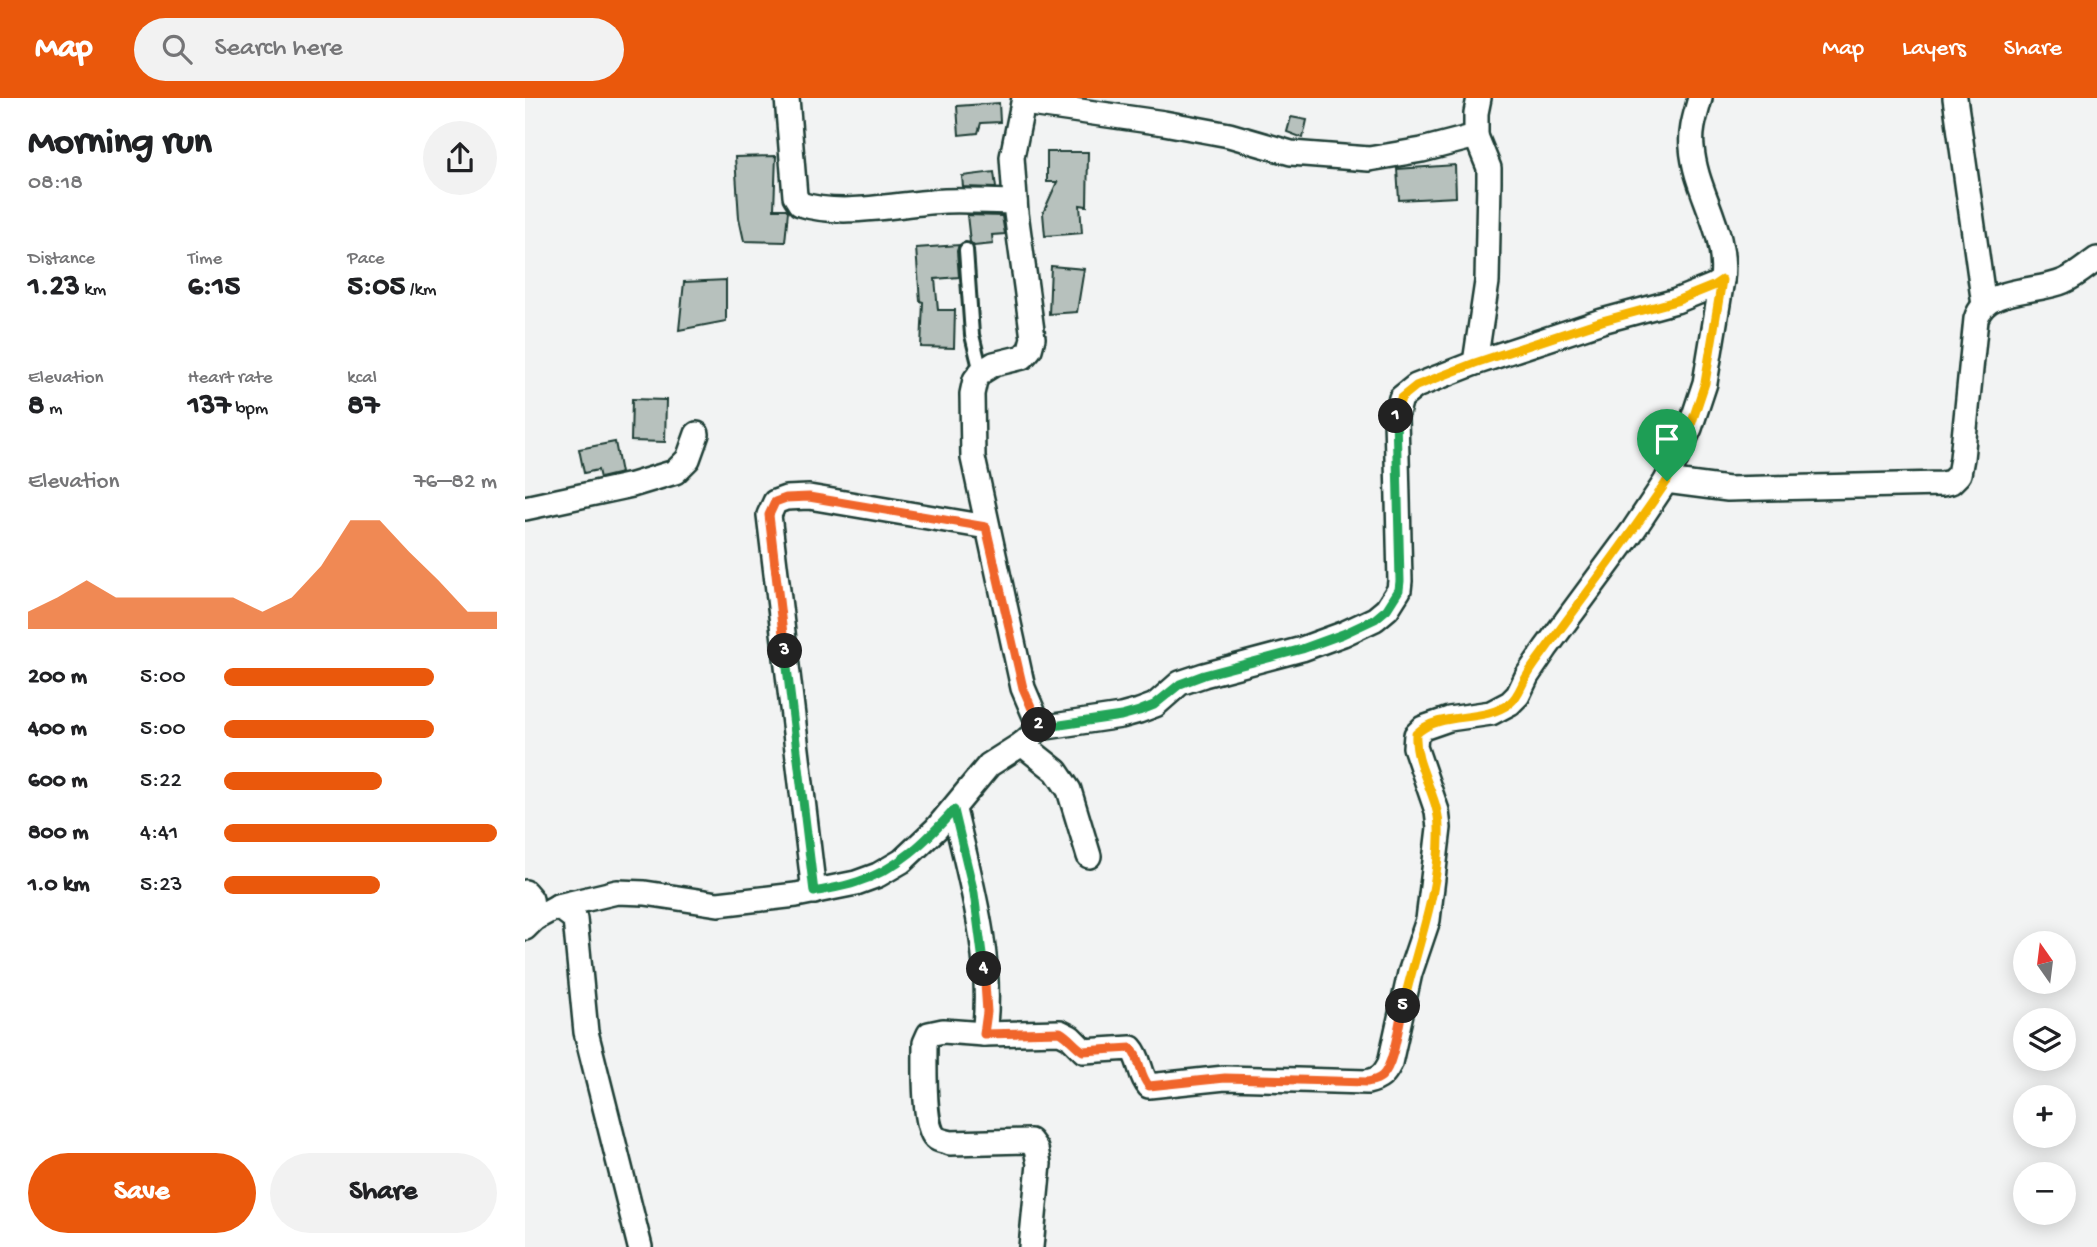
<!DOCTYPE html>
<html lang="en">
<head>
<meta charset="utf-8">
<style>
  body { margin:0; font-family:"Gochi Hand",sans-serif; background:#f2f2f2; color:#202124; height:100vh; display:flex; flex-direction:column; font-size:26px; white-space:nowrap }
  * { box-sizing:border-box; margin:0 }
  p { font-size:23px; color:#757577 }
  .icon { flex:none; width:38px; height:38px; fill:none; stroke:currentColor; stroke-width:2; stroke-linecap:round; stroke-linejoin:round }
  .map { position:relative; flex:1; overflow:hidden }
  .panel { display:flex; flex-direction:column; background:#fff; width:525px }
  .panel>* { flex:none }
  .needle { width:46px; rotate:346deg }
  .fabs { position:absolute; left:1488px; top:833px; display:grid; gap:14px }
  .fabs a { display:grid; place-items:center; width:63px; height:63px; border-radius:50%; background:#fff; box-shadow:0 4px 18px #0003; font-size:35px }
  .pin { position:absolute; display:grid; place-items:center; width:60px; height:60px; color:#fff; margin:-72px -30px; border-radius:50% 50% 50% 0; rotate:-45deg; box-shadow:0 0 7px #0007 }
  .pin .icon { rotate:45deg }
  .km { position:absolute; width:35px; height:35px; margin:-18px; border-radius:50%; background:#222; color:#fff; font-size:19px; line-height:35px; text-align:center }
  .round { display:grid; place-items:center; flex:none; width:74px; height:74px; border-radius:37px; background:#f2f2f2 }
  .head { display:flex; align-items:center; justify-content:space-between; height:119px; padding:0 28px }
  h1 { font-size:38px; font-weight:800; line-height:52px }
  .stats { display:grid; grid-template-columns:repeat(3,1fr); gap:10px; height:119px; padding:7px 28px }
  .stats div { display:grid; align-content:center }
  .stats b { font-size:30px; font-weight:800 }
  .stats small { font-size:19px; font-weight:400 }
  .stats p { font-size:19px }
  .chart { height:196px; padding:14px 28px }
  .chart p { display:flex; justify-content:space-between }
  .chart svg { width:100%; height:126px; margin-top:7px; fill:#ea580c; opacity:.7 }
  .primary-button { display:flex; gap:14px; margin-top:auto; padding:14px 28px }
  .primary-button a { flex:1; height:80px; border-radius:42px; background:#ea580c; color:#fff; font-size:28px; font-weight:800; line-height:80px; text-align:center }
  .primary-button a+a { background:#f2f2f2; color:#202124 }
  ul { padding:0 28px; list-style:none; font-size:23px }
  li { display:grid; grid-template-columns:112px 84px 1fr; align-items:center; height:52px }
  li i { height:18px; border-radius:9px; background:#ea580c }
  header { display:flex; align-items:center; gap:42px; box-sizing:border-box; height:98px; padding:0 35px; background:#ea580c; color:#fff }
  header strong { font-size:33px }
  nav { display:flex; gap:38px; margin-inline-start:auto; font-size:24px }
  .search { width:490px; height:63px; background:#f2f2f2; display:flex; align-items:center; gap:18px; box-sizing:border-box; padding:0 24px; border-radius:38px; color:#757577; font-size:26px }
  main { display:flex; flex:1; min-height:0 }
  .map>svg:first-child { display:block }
</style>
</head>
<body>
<header>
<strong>Map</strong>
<div class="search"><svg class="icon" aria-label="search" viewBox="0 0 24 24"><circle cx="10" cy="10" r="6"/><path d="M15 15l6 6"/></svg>Search here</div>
<nav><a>Map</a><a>Layers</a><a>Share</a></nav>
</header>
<main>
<section class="panel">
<div class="head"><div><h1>Morning run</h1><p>08:18</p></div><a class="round"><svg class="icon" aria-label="share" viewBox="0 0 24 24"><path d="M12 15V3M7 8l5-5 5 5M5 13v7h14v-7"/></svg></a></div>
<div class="stats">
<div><p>Distance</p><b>1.23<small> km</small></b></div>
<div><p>Time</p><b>6:15</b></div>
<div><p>Pace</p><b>5:05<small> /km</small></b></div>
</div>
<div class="stats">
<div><p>Elevation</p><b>8<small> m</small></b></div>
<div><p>Heart rate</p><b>137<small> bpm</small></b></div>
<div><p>kcal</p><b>87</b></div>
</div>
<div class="chart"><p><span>Elevation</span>76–82 m</p>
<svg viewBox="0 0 160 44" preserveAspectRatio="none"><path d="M0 44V38L10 33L20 27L30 33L40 33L50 33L60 33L70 33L80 38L90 33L100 22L110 6L120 6L130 17L140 27L150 38L160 38V44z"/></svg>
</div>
<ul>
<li><b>200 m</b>5:00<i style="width:77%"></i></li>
<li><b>400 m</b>5:00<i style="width:77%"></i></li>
<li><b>600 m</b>5:22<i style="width:58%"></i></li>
<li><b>800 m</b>4:41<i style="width:100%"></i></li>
<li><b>1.0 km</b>5:23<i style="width:57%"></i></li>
</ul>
<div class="primary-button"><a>Save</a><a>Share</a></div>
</section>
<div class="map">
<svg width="1572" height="1149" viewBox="0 0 1572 1149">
  <rect width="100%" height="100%" fill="#f2f3f3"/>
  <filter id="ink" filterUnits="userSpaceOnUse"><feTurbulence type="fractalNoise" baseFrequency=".0143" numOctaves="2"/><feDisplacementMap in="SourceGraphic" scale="14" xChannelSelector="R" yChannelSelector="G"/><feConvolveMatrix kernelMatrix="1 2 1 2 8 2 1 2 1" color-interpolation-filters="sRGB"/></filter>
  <g filter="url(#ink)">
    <g fill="#b7c1bd" stroke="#1f3d34" stroke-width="2">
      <polygon points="474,5 475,24 456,25 453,35 434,37 432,8"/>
      <polygon points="766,19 782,22 778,40 762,34"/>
      <polygon points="522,54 563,54 562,108 555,107 557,135 520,138 518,115 532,84 522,84"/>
      <polygon points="251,58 249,111 261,111 263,113 260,144 219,143 214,120 210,59"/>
      <polygon points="930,67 931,99 874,102 872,71"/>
      <polygon points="469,74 471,90 438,89 437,78"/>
      <polygon points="442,117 477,118 480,136 467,137 468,146 449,148 445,144"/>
      <polygon points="434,147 432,153 434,179 410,181 413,212 430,212 429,250 396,249 398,204 395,203 391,150"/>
      <polygon points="526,168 559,171 552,214 524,216"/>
      <polygon points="201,182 201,223 154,232 159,184"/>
      <polygon points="107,301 141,302 140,344 106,343"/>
      <polygon points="90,344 96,375 75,380 73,372 59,375 54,351"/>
    </g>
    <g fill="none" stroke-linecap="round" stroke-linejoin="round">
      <defs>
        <polyline id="lane" points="441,152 447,237 456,274"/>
        <g id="street">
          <path d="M262,0L270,98L275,106C320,120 373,105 420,103C443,102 467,104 490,104"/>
          <polyline points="1430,0 1459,207"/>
          <polyline points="499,5 639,25 704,37 766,55 844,61 897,52 951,38 951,15 954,0"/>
          <polyline points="950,265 962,184 964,83 964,70 951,38"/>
          <path d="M1141,383L1203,391L1417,386L1426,384L1434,376L1437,360L1451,221C1461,188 1513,195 1539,183C1551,178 1562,168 1572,161"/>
          <polyline points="0,410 107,387 150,374 163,361 172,336"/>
          <path d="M515,630L596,618L614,613L630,607L655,585L679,577L777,551L818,536L850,521L862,511L874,492L875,483L871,319L876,300L891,288L950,265L1077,223L1151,203L1188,188L1197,182C1203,132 1170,94 1167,49C1165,32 1171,16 1175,0"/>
          <polyline points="497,646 531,673 544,692 564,758"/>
          <path d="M429,712C446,784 469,862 459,936L535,934L545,939L559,953L606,950C616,961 614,977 624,988L700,980L842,984C855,981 859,977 865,965L885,875L903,822L914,730L912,713L890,649L891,637L898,630L924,621L966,615L985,605L993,597L1002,578L1021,550L1109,431L1141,383L1165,330L1180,285L1197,182"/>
          <polyline points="0,794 6,801 9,821"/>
          <polyline points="289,794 244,417 250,404 261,400 284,399 462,429"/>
          <polyline points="33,808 50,821 61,934 115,1149"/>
          <polyline points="0,830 9,821 33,808 92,794 120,795 193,806 271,797 331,785 353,777 377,763 411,731 464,667 497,646 515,630 498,590 448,360 447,296 450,282 456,274 469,266 498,259 505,251 508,240 491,115 487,59 499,0"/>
          <path d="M459,936L418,933L404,936L400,945C400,963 398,1028 410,1039C414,1043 420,1043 425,1045L505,1043L511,1051L514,1066L506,1149"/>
        </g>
      </defs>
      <use href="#lane" stroke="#1f3d34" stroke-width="18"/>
      <use href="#street" stroke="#1f3d34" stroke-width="28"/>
      <use href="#lane" stroke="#fff" stroke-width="12"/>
      <use href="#street" stroke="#fff" stroke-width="23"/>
    </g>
  </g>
  <g fill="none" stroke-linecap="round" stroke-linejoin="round" filter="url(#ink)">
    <defs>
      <polyline id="split-1" points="871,318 876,300 891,288 950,265 1077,223 1151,203 1188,188 1197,182 1180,285 1165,330 1142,383"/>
      <polyline id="split-2" points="514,627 515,630 596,618 614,613 629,607 655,586 679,577 777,551 818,536 850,521 862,511 874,492 875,483 871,318"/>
      <polyline id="split-3" points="260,553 244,417 250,404 261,400 284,399 461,429 498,590 514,627"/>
      <path id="split-4" d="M260,553L289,794C303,791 318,789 332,784C372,772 402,742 429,712L449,795L459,871"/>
      <path id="split-5" d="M459,871L462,914L459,936L535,934C544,939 549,947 558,953L606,950C616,961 614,977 624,988L700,980L842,984C847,983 853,982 857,978C869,967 874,925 878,908"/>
      <path id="split-6" d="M878,908C891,851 916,790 914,730C914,697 889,669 891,636C916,612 958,626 985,605C994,598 996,587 1002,578C1007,569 1014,560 1020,552C1061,496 1103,441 1142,383"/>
    </defs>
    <use href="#split-1" stroke="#fff" stroke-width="14"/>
    <use href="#split-2" stroke="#fff" stroke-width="14"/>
    <use href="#split-3" stroke="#fff" stroke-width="14"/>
    <use href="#split-4" stroke="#fff" stroke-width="14"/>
    <use href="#split-5" stroke="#fff" stroke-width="14"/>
    <use href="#split-6" stroke="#fff" stroke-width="14"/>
    <use href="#split-1" stroke="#f5b400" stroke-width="9"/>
    <use href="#split-2" stroke="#22a559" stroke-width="9"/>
    <use href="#split-3" stroke="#f0652b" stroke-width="9"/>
    <use href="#split-4" stroke="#22a559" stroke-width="9"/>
    <use href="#split-5" stroke="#f0652b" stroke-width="9"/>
    <use href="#split-6" stroke="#f5b400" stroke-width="9"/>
  </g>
</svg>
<div class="fabs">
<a><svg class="needle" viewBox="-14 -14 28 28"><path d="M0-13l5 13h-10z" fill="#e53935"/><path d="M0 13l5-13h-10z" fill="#757577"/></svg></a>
<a><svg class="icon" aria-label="layers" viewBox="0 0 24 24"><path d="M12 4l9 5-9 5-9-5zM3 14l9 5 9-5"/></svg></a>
<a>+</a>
<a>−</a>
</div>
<div class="pin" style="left:1142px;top:383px;background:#1e9e55"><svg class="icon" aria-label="arrive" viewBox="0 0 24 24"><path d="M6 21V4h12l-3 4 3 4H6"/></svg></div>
<b class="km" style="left:871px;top:318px">1</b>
<b class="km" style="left:514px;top:627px">2</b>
<b class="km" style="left:260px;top:553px">3</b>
<b class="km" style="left:459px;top:871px">4</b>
<b class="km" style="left:878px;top:908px">5</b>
</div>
</main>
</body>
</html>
